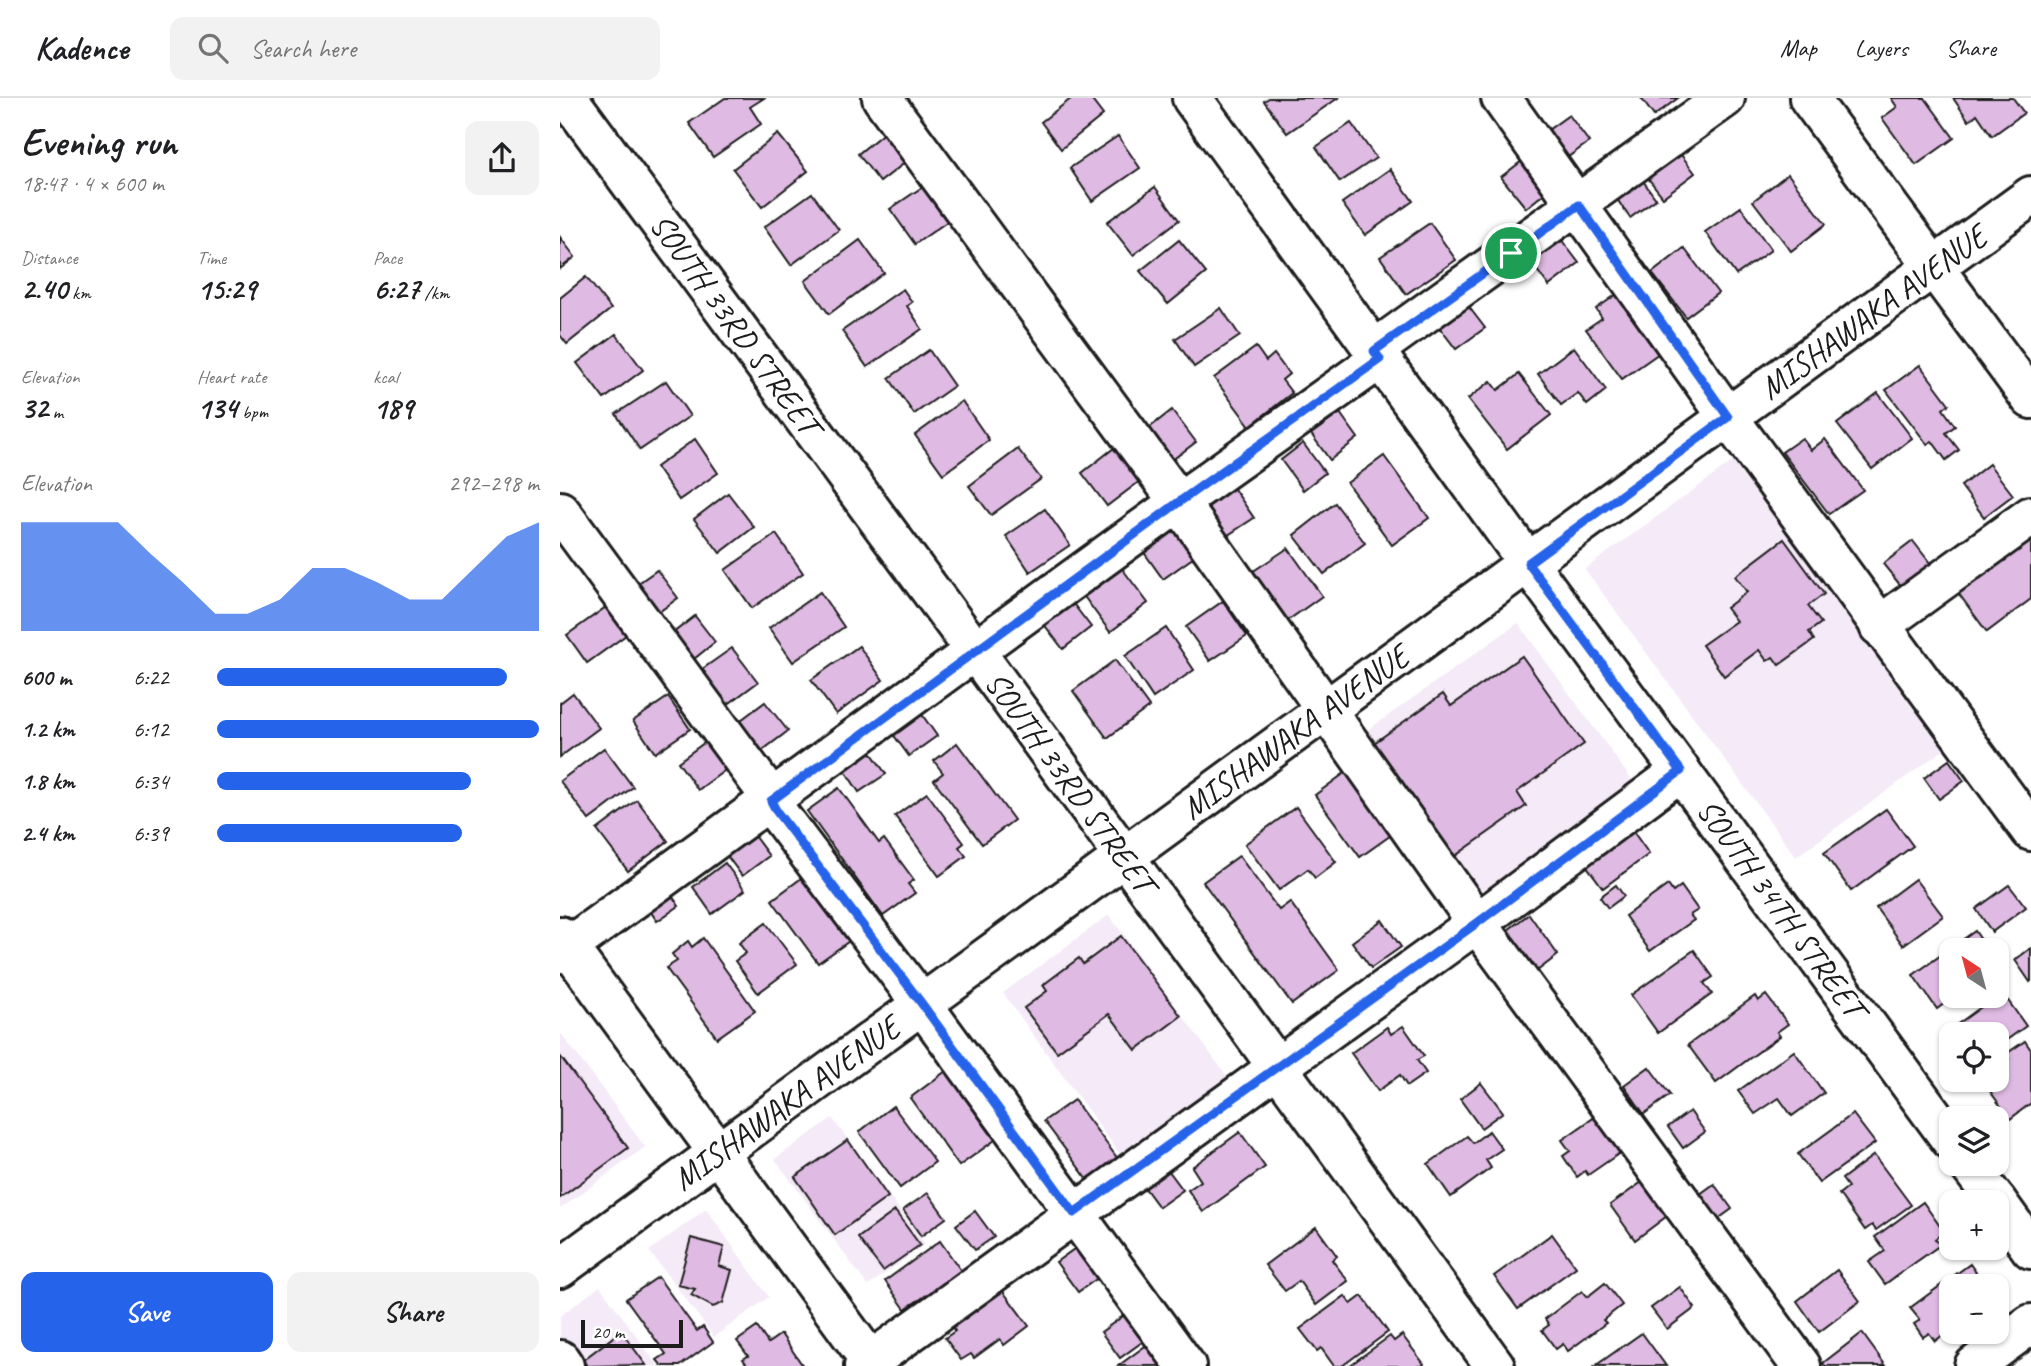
<!DOCTYPE html>
<html lang="en">
<head>
<meta charset="utf-8">
<style>
  body { margin:0; font-family:Caveat,sans-serif; background:#f2f2f2; color:#202124; height:100vh; display:flex; flex-direction:column; font-size:26px; white-space:nowrap }
  * { box-sizing:border-box; margin:0 }
  p { font-size:23px; color:#757577 }
  .icon { flex:none; width:38px; height:38px; fill:none; stroke:currentColor; stroke-width:2; stroke-linecap:round; stroke-linejoin:round }
  .map { position:relative; flex:1; overflow:hidden }
  .side { display:flex; flex-direction:column; background:#fff; width:560px }
  .side>* { flex:none }
  .needle { width:46px; rotate:324deg }
  .tools { position:absolute; left:1379px; top:840px; display:grid; gap:14px }
  .tools a { display:grid; place-items:center; width:70px; height:70px; border-radius:14px; background:#fff; box-shadow:0 2px 5px #0004; font-size:35px }
  .scale { position:absolute; left:21px; bottom:18px; width:102px; box-sizing:border-box; padding-left:7px; border:4px solid #1c1c1c; border-top:0; font-size:19px; line-height:24px; white-space:nowrap; color:#1c1c1c; -webkit-text-stroke:5px #fff; paint-order:stroke }
  .pin { position:absolute; display:grid; place-items:center; width:60px; height:60px; color:#fff; margin:-30px; border:4px solid #fff; border-radius:50%; box-shadow:0 2px 7px #0007 }
  .round { display:grid; place-items:center; flex:none; width:74px; height:74px; border-radius:14px; background:#f2f2f2 }
  .overview { display:flex; align-items:center; justify-content:space-between; height:119px; padding:0 21px }
  h1 { font-size:38px; font-weight:800; line-height:52px }
  .figures { display:grid; grid-template-columns:repeat(3,1fr); gap:10px; height:119px; padding:7px 21px }
  .figures div { display:grid; align-content:center }
  .figures b { font-size:30px; font-weight:800 }
  .figures small { font-size:19px; font-weight:400 }
  .figures p { font-size:19px }
  .chart { height:196px; padding:14px 21px }
  .chart p { display:flex; justify-content:space-between }
  .chart svg { width:100%; height:126px; margin-top:7px; fill:#2563eb; opacity:.7 }
  .action { display:flex; gap:14px; margin-top:auto; padding:14px 21px }
  .action a { flex:1; height:80px; border-radius:14px; background:#2563eb; color:#fff; font-size:28px; font-weight:800; line-height:80px; text-align:center }
  .action a+a { background:#f2f2f2; color:#202124 }
  ul { padding:0 21px; list-style:none; font-size:23px }
  li { display:grid; grid-template-columns:112px 84px 1fr; align-items:center; height:52px }
  li i { height:18px; border-radius:9px; background:#2563eb }
  header { display:flex; align-items:center; gap:42px; box-sizing:border-box; height:98px; padding:0 35px; background:#fff; border-bottom:2px solid #e0e0e0 }
  header strong { font-size:33px }
  nav { display:flex; gap:38px; margin-inline-start:auto; font-size:24px }
  .search { width:490px; height:63px; background:#f2f2f2; display:flex; align-items:center; gap:18px; box-sizing:border-box; padding:0 24px; border-radius:14px; color:#757577; font-size:26px }
  main { display:flex; flex:1; min-height:0 }
  .map>svg:first-child { display:block }
</style>
</head>
<body>
<header>
<strong>Kadence</strong>
<div class="search"><svg class="icon" aria-label="search" viewBox="0 0 24 24"><circle cx="10" cy="10" r="6"/><path d="M15 15l6 6"/></svg>Search here</div>
<nav><a>Map</a><a>Layers</a><a>Share</a></nav>
</header>
<main>
<section class="side">
<div class="overview"><div><h1>Evening run</h1><p>18:47 · 4 × 600 m</p></div><a class="round"><svg class="icon" aria-label="share" viewBox="0 0 24 24"><path d="M12 15V3M7 8l5-5 5 5M5 13v7h14v-7"/></svg></a></div>
<div class="figures">
<div><p>Distance</p><b>2.40<small> km</small></b></div>
<div><p>Time</p><b>15:29</b></div>
<div><p>Pace</p><b>6:27<small> /km</small></b></div>
</div>
<div class="figures">
<div><p>Elevation</p><b>32<small> m</small></b></div>
<div><p>Heart rate</p><b>134<small> bpm</small></b></div>
<div><p>kcal</p><b>189</b></div>
</div>
<div class="chart"><p><span>Elevation</span>292–298 m</p>
<svg viewBox="0 0 160 44" preserveAspectRatio="none"><path d="M0 44V6L10 6L20 6L30 6L40 17L50 27L60 38L70 38L80 33L90 22L100 22L110 27L120 33L130 33L140 22L150 11L160 6V44z"/></svg>
</div>
<ul>
<li><b>600 m</b>6:22<i style="width:90%"></i></li>
<li><b>1.2 km</b>6:12<i style="width:100%"></i></li>
<li><b>1.8 km</b>6:34<i style="width:79%"></i></li>
<li><b>2.4 km</b>6:39<i style="width:76%"></i></li>
</ul>
<div class="action"><a>Save</a><a>Share</a></div>
</section>
<div class="map">
<svg width="1471" height="1268" viewBox="0 0 1471 1268">
  <rect width="100%" height="100%" fill="#fff"/>
  <filter id="ink" filterUnits="userSpaceOnUse"><feTurbulence type="fractalNoise" baseFrequency=".0143" numOctaves="2"/><feDisplacementMap in="SourceGraphic" scale="14" xChannelSelector="R" yChannelSelector="G"/><feConvolveMatrix kernelMatrix="1 2 1 2 8 2 1 2 1" color-interpolation-filters="sRGB"/></filter>
  <g filter="url(#ink)">
    <g fill="#f5eaf7">
      <polygon points="1183,356 1393,645 1236,759 1025,471"/>
      <polygon points="958,525 1079,692 916,812 794,642"/>
      <polygon points="549,817 672,985 564,1062 443,895"/>
      <polygon points="0,934 85,1049 0,1111"/>
      <polygon points="272,1020 365,1146 308,1188 215,1061"/>
      <polygon points="146,1111 209,1199 154,1239 89,1153"/>
      <polygon points="40,1188 98,1268 15,1268 0,1246 0,1218"/>
    </g>
    <g fill="#dfbae3" stroke="#1c1c1c" stroke-width="2">
      <polygon points="165,0 204,0 190,9 201,26 153,59 129,25"/>
      <polygon points="512,0 530,0 543,17 501,51 481,24"/>
      <polygon points="709,0 778,0 727,35 704,3"/>
      <polygon points="1081,0 1118,0 1094,18"/>
      <polygon points="1331,0 1365,0 1394,40 1356,67 1322,20 1337,9"/>
      <polygon points="1393,0 1453,0 1464,15 1432,38 1417,16 1409,23"/>
      <polygon points="1009,17 1029,44 1001,64 981,37"/>
      <polygon points="791,25 816,60 780,84 756,49"/>
      <polygon points="325,34 347,63 320,84 298,56"/>
      <polygon points="218,36 248,73 202,109 173,71"/>
      <polygon points="558,38 580,70 532,103 510,70"/>
      <polygon points="1112,45 1135,75 1103,99 1080,70"/>
      <polygon points="962,63 986,94 966,110 941,79"/>
      <polygon points="830,71 853,103 805,137 782,105"/>
      <polygon points="1076,73 1096,101 1070,120 1050,91"/>
      <polygon points="1228,76 1266,126 1231,153 1193,103"/>
      <polygon points="364,88 388,123 355,146 330,111"/>
      <polygon points="595,89 619,122 573,157 547,124"/>
      <polygon points="252,95 279,132 231,167 204,129"/>
      <polygon points="1181,109 1211,152 1176,177 1145,134"/>
      <polygon points="870,125 896,162 846,196 820,159"/>
      <polygon points="994,132 1019,165 989,188 964,155"/>
      <polygon points="0,139 15,159 0,171"/>
      <polygon points="300,142 324,175 269,216 245,183"/>
      <polygon points="619,142 646,175 608,206 580,173"/>
      <polygon points="1124,150 1158,195 1126,219 1092,175"/>
      <polygon points="26,179 51,211 7,246 0,237 0,200"/>
      <polygon points="343,191 352,204 347,208 362,231 307,269 282,233"/>
      <polygon points="1060,194 1102,253 1062,281 1026,231 1042,220 1036,211"/>
      <polygon points="902,200 925,230 896,251 873,221"/>
      <polygon points="661,210 680,238 634,269 615,241"/>
      <polygon points="56,236 83,272 44,301 17,265"/>
      <polygon points="696,249 706,263 714,256 729,276 722,282 732,295 690,328 654,280"/>
      <polygon points="1014,249 1046,292 1027,307 1018,295 1001,307 978,276"/>
      <polygon points="369,252 394,288 354,316 329,280"/>
      <polygon points="1360,267 1389,306 1383,311 1395,328 1386,335 1399,352 1386,362 1372,343 1367,346 1326,292"/>
      <polygon points="959,276 991,317 947,351 908,301 931,283 938,292"/>
      <polygon points="106,283 130,318 80,352 56,316"/>
      <polygon points="1318,295 1352,340 1312,371 1277,326"/>
      <polygon points="402,303 429,342 383,376 355,337"/>
      <polygon points="612,312 636,344 608,365 584,334"/>
      <polygon points="780,315 798,340 770,362 751,336"/>
      <polygon points="1242,340 1251,352 1265,341 1303,392 1269,416 1222,354"/>
      <polygon points="135,341 158,375 119,402 96,369"/>
      <polygon points="743,345 765,375 743,392 721,362"/>
      <polygon points="554,350 580,383 547,408 522,375"/>
      <polygon points="458,351 481,381 431,417 409,388"/>
      <polygon points="824,358 869,420 832,447 787,385"/>
      <polygon points="1429,366 1453,397 1424,419 1401,388"/>
      <polygon points="672,388 694,420 662,441 641,409"/>
      <polygon points="168,395 194,429 160,455 134,421"/>
      <polygon points="775,405 805,445 764,476 734,437"/>
      <polygon points="485,411 510,447 470,474 446,438"/>
      <polygon points="609,424 634,459 603,481 578,446"/>
      <polygon points="216,436 243,475 192,510 165,472"/>
      <polygon points="1471,437 1471,501 1427,534 1396,492"/>
      <polygon points="1224,441 1264,496 1248,508 1261,525 1249,534 1254,542 1219,567 1213,559 1207,563 1199,552 1164,578 1142,547 1176,523 1166,510 1187,494 1175,478"/>
      <polygon points="1353,443 1374,470 1345,493 1323,466"/>
      <polygon points="728,450 762,498 727,523 692,474"/>
      <polygon points="558,465 588,505 550,534 520,493"/>
      <polygon points="97,472 118,500 92,519 70,491"/>
      <polygon points="260,494 284,529 233,564 209,530"/>
      <polygon points="511,503 531,529 503,551 483,525"/>
      <polygon points="663,503 687,538 650,563 626,529"/>
      <polygon points="46,509 66,537 27,565 7,537"/>
      <polygon points="135,518 155,544 129,565 108,539"/>
      <polygon points="606,530 634,572 593,600 565,558"/>
      <polygon points="299,548 323,582 276,616 251,582"/>
      <polygon points="172,550 198,584 167,607 141,572"/>
      <polygon points="962,558 1024,646 957,694 966,708 888,763 807,650 883,596 891,608"/>
      <polygon points="555,562 589,609 547,640 513,593"/>
      <polygon points="13,595 39,630 0,659 0,605"/>
      <polygon points="108,599 130,631 95,655 73,623"/>
      <polygon points="205,604 228,633 195,658 173,628"/>
      <polygon points="356,608 377,638 349,658 327,628"/>
      <polygon points="148,642 168,670 138,692 118,664"/>
      <polygon points="397,645 454,722 422,746 374,682 383,675 374,663"/>
      <polygon points="306,647 326,676 299,694 280,665"/>
      <polygon points="44,650 73,689 29,722 0,683"/>
      <polygon points="1389,662 1404,683 1379,701 1364,680"/>
      <polygon points="793,669 834,735 800,759 755,697"/>
      <polygon points="279,690 319,745 324,741 354,782 348,786 355,795 323,818 247,713"/>
      <polygon points="367,695 404,745 399,749 406,758 379,778 335,718"/>
      <polygon points="77,702 108,743 68,773 37,732"/>
      <polygon points="736,709 776,764 755,780 748,771 719,792 685,746"/>
      <polygon points="1326,711 1353,748 1291,793 1264,755"/>
      <polygon points="1065,722 1089,756 1043,790 1018,756"/>
      <polygon points="189,731 209,758 182,778 162,751"/>
      <polygon points="679,758 719,812 730,804 779,872 732,906 643,784"/>
      <polygon points="165,765 185,792 152,816 133,789"/>
      <polygon points="243,779 292,841 258,865 212,802"/>
      <polygon points="1355,781 1383,818 1343,847 1316,810"/>
      <polygon points="1056,787 1064,798 1048,810 1040,799"/>
      <polygon points="1108,787 1113,794 1121,788 1138,812 1130,817 1134,822 1090,853 1065,818"/>
      <polygon points="1449,787 1466,809 1432,834 1416,811"/>
      <polygon points="106,789 119,808 97,823 84,804"/>
      <polygon points="969,816 998,857 973,876 944,835"/>
      <polygon points="822,822 841,849 811,870 792,844"/>
      <polygon points="206,825 237,866 198,895 175,863 186,855 179,845"/>
      <polygon points="1415,833 1428,852 1391,852 1391,898 1394,898 1377,911 1353,877"/>
      <polygon points="561,838 621,918 576,952 549,916 497,954 464,910 487,893 483,887 519,860 523,866"/>
      <polygon points="143,840 195,913 157,940 106,870 117,863 112,856 128,843 132,849"/>
      <polygon points="1471,850 1471,883 1470,884 1455,862"/>
      <polygon points="1134,852 1153,879 1144,885 1152,896 1098,935 1071,897"/>
      <polygon points="1442,894 1466,928 1437,949 1437,936 1391,937 1388,933"/>
      <polygon points="1206,897 1228,926 1217,934 1220,938 1156,985 1128,947 1195,898 1198,903"/>
      <polygon points="843,928 864,958 857,962 866,975 847,988 840,977 818,993 791,955 827,929 831,936"/>
      <polygon points="1465,943 1471,952 1471,1005 1450,1021 1422,982 1437,982 1437,971 1449,961 1446,956"/>
      <polygon points="1234,953 1264,995 1232,1018 1219,1000 1195,1016 1178,993"/>
      <polygon points="0,958 68,1050 0,1100"/>
      <polygon points="1089,969 1110,997 1084,1016 1064,987"/>
      <polygon points="386,973 435,1042 399,1068 350,1000"/>
      <polygon points="921,985 943,1014 921,1030 900,1001"/>
      <polygon points="514,1002 558,1061 528,1082 484,1023"/>
      <polygon points="333,1008 375,1064 340,1090 299,1034"/>
      <polygon points="1130,1013 1145,1034 1123,1050 1108,1029"/>
      <polygon points="1042,1014 1067,1050 1028,1077 1025,1073 1017,1079 1003,1058 1010,1053 1002,1042"/>
      <polygon points="1293,1016 1315,1045 1259,1085 1238,1056"/>
      <polygon points="929,1033 942,1051 926,1062 931,1070 891,1099 868,1066 907,1038 913,1045"/>
      <polygon points="680,1034 705,1069 643,1114 628,1092 641,1083 632,1069"/>
      <polygon points="288,1042 328,1099 275,1137 235,1079"/>
      <polygon points="1314,1057 1351,1107 1316,1132 1312,1127 1305,1132 1279,1096 1288,1089 1282,1081"/>
      <polygon points="603,1065 623,1092 599,1109 579,1082"/>
      <polygon points="1082,1084 1107,1118 1075,1142 1050,1107"/>
      <polygon points="1154,1086 1172,1111 1154,1124 1136,1099"/>
      <polygon points="368,1095 386,1120 361,1138 343,1112"/>
      <polygon points="1363,1104 1384,1134 1375,1141 1380,1147 1325,1186 1309,1164 1325,1153 1315,1139"/>
      <polygon points="335,1113 360,1147 323,1173 298,1140"/>
      <polygon points="415,1113 434,1139 415,1152 396,1127"/>
      <polygon points="756,1129 777,1158 772,1162 788,1183 756,1207 739,1183 725,1193 705,1167"/>
      <polygon points="992,1136 1016,1169 958,1211 934,1178"/>
      <polygon points="131,1140 164,1149 159,1168 172,1172 163,1205 153,1209 131,1197 135,1191 118,1187"/>
      <polygon points="380,1143 404,1177 361,1208 357,1203 345,1211 325,1183"/>
      <polygon points="517,1149 539,1179 518,1194 496,1164"/>
      <polygon points="1410,1166 1426,1188 1391,1188 1391,1231 1375,1243 1369,1235 1363,1239 1354,1226 1360,1222 1350,1210"/>
      <polygon points="1277,1172 1300,1203 1259,1234 1237,1203"/>
      <polygon points="98,1179 137,1233 143,1229 153,1244 120,1268 102,1268 97,1262 106,1256 66,1201"/>
      <polygon points="1045,1185 1062,1207 1043,1222 1046,1225 1008,1253 1003,1246 996,1251 982,1232 989,1227 985,1221 1022,1193 1027,1199"/>
      <polygon points="1120,1189 1135,1210 1107,1231 1091,1210"/>
      <polygon points="442,1192 469,1228 444,1247 440,1241 414,1260 411,1256 401,1262 385,1240 395,1233 392,1229"/>
      <polygon points="785,1198 791,1206 802,1198 828,1234 782,1268 774,1268 761,1250 757,1253 740,1231"/>
      <polygon points="570,1213 589,1239 560,1260 541,1234"/>
      <polygon points="197,1229 208,1245 221,1236 243,1268 188,1268 183,1261 188,1258 177,1243"/>
      <polygon points="61,1233 86,1267 27,1268 23,1262"/>
      <polygon points="1082,1235 1106,1268 1035,1268"/>
      <polygon points="1302,1235 1326,1268 1265,1268 1263,1265"/>
      <polygon points="842,1237 864,1266 862,1268 789,1268 830,1238 834,1243"/>
      <polygon points="592,1243 605,1268 558,1268"/>
    </g>
    <g fill="none" stroke-linecap="round" stroke-linejoin="round">
      <defs>
        <g id="minor">
          <polyline points="8,0 415,553 935,1268"/>
          <polyline points="322,0 619,404 917,825 1241,1268"/>
          <polyline points="632,0 968,465 1391,1042"/>
          <polyline points="941,0 1168,319 1471,733"/>
          <polyline points="1249,0 1471,301"/>
          <polyline points="814,252 1165,0"/>
          <polyline points="0,413 206,693 217,714 362,906 626,1268"/>
          <polyline points="1319,528 1471,418"/>
          <polyline points="0,838 314,1268"/>
          <polyline points="0,855 619,404 820,261"/>
          <polyline points="1408,1066 1437,1104"/>
          <polyline points="1437,1104 1471,1151"/>
          <polyline points="0,1262 4,1268"/>
          <polyline points="304,1268 917,825 1121,673"/>
          <polyline points="1414,1268 1471,1226"/>
        </g>
        <polyline id="major" points="0,1170 1471,98"/>
      </defs>
      <use href="#minor" stroke="#1c1c1c" stroke-width="44"/>
      <use href="#major" stroke="#1c1c1c" stroke-width="44"/>
      <use href="#minor" stroke="#fff" stroke-width="38"/>
      <use href="#major" stroke="#fff" stroke-width="38"/>
    </g>
  </g>
  <g fill="none" stroke-linecap="round" stroke-linejoin="round" filter="url(#ink)">
    <defs>
      <polygon id="route" points="1019,107 1168,319 968,465 1121,673 917,825 514,1115 362,906 217,714 211,703 619,404 820,261 814,253"/>
    </defs>
    <use href="#route" stroke="#fff" stroke-width="14"/>
    <use href="#route" stroke="#2563eb" stroke-width="9"/>
  </g>
  <g text-anchor="middle" dominant-baseline="central" stroke-width="5" stroke-linejoin="round" paint-order="stroke">
    <g font-size="33" fill="#1c1c1c" stroke="#fff">
      <text transform="translate(1313 214) rotate(-36)">MISHAWAKA AVENUE</text>
      <text transform="translate(175 226) rotate(54)">SOUTH 33RD STREET</text>
      <text transform="translate(735 634) rotate(-36)">MISHAWAKA AVENUE</text>
      <text transform="translate(510 684) rotate(54)">SOUTH 33RD STREET</text>
      <text transform="translate(1221 810) rotate(54)">SOUTH 34TH STREET</text>
      <text transform="translate(226 1005) rotate(-36)">MISHAWAKA AVENUE</text>
    </g>
  </g>
</svg>
<div class="tools">
<a><svg class="needle" viewBox="-14 -14 28 28"><path d="M0-13l5 13h-10z" fill="#e53935"/><path d="M0 13l5-13h-10z" fill="#757577"/></svg></a>
<a><svg class="icon" aria-label="locate" viewBox="0 0 24 24"><circle cx="12" cy="12" r="6"/><path d="M12 2v4M12 18v4M2 12h4M18 12h4"/></svg></a>
<a><svg class="icon" aria-label="layers" viewBox="0 0 24 24"><path d="M12 4l9 5-9 5-9-5zM3 14l9 5 9-5"/></svg></a>
<a>+</a>
<a>−</a>
</div>
<div class="scale">20 m</div>
<div class="pin" style="left:951px;top:155px;background:#1e9e55"><svg class="icon" aria-label="arrive" viewBox="0 0 24 24"><path d="M6 21V4h12l-3 4 3 4H6"/></svg></div>
</div>
</main>
</body>
</html>
